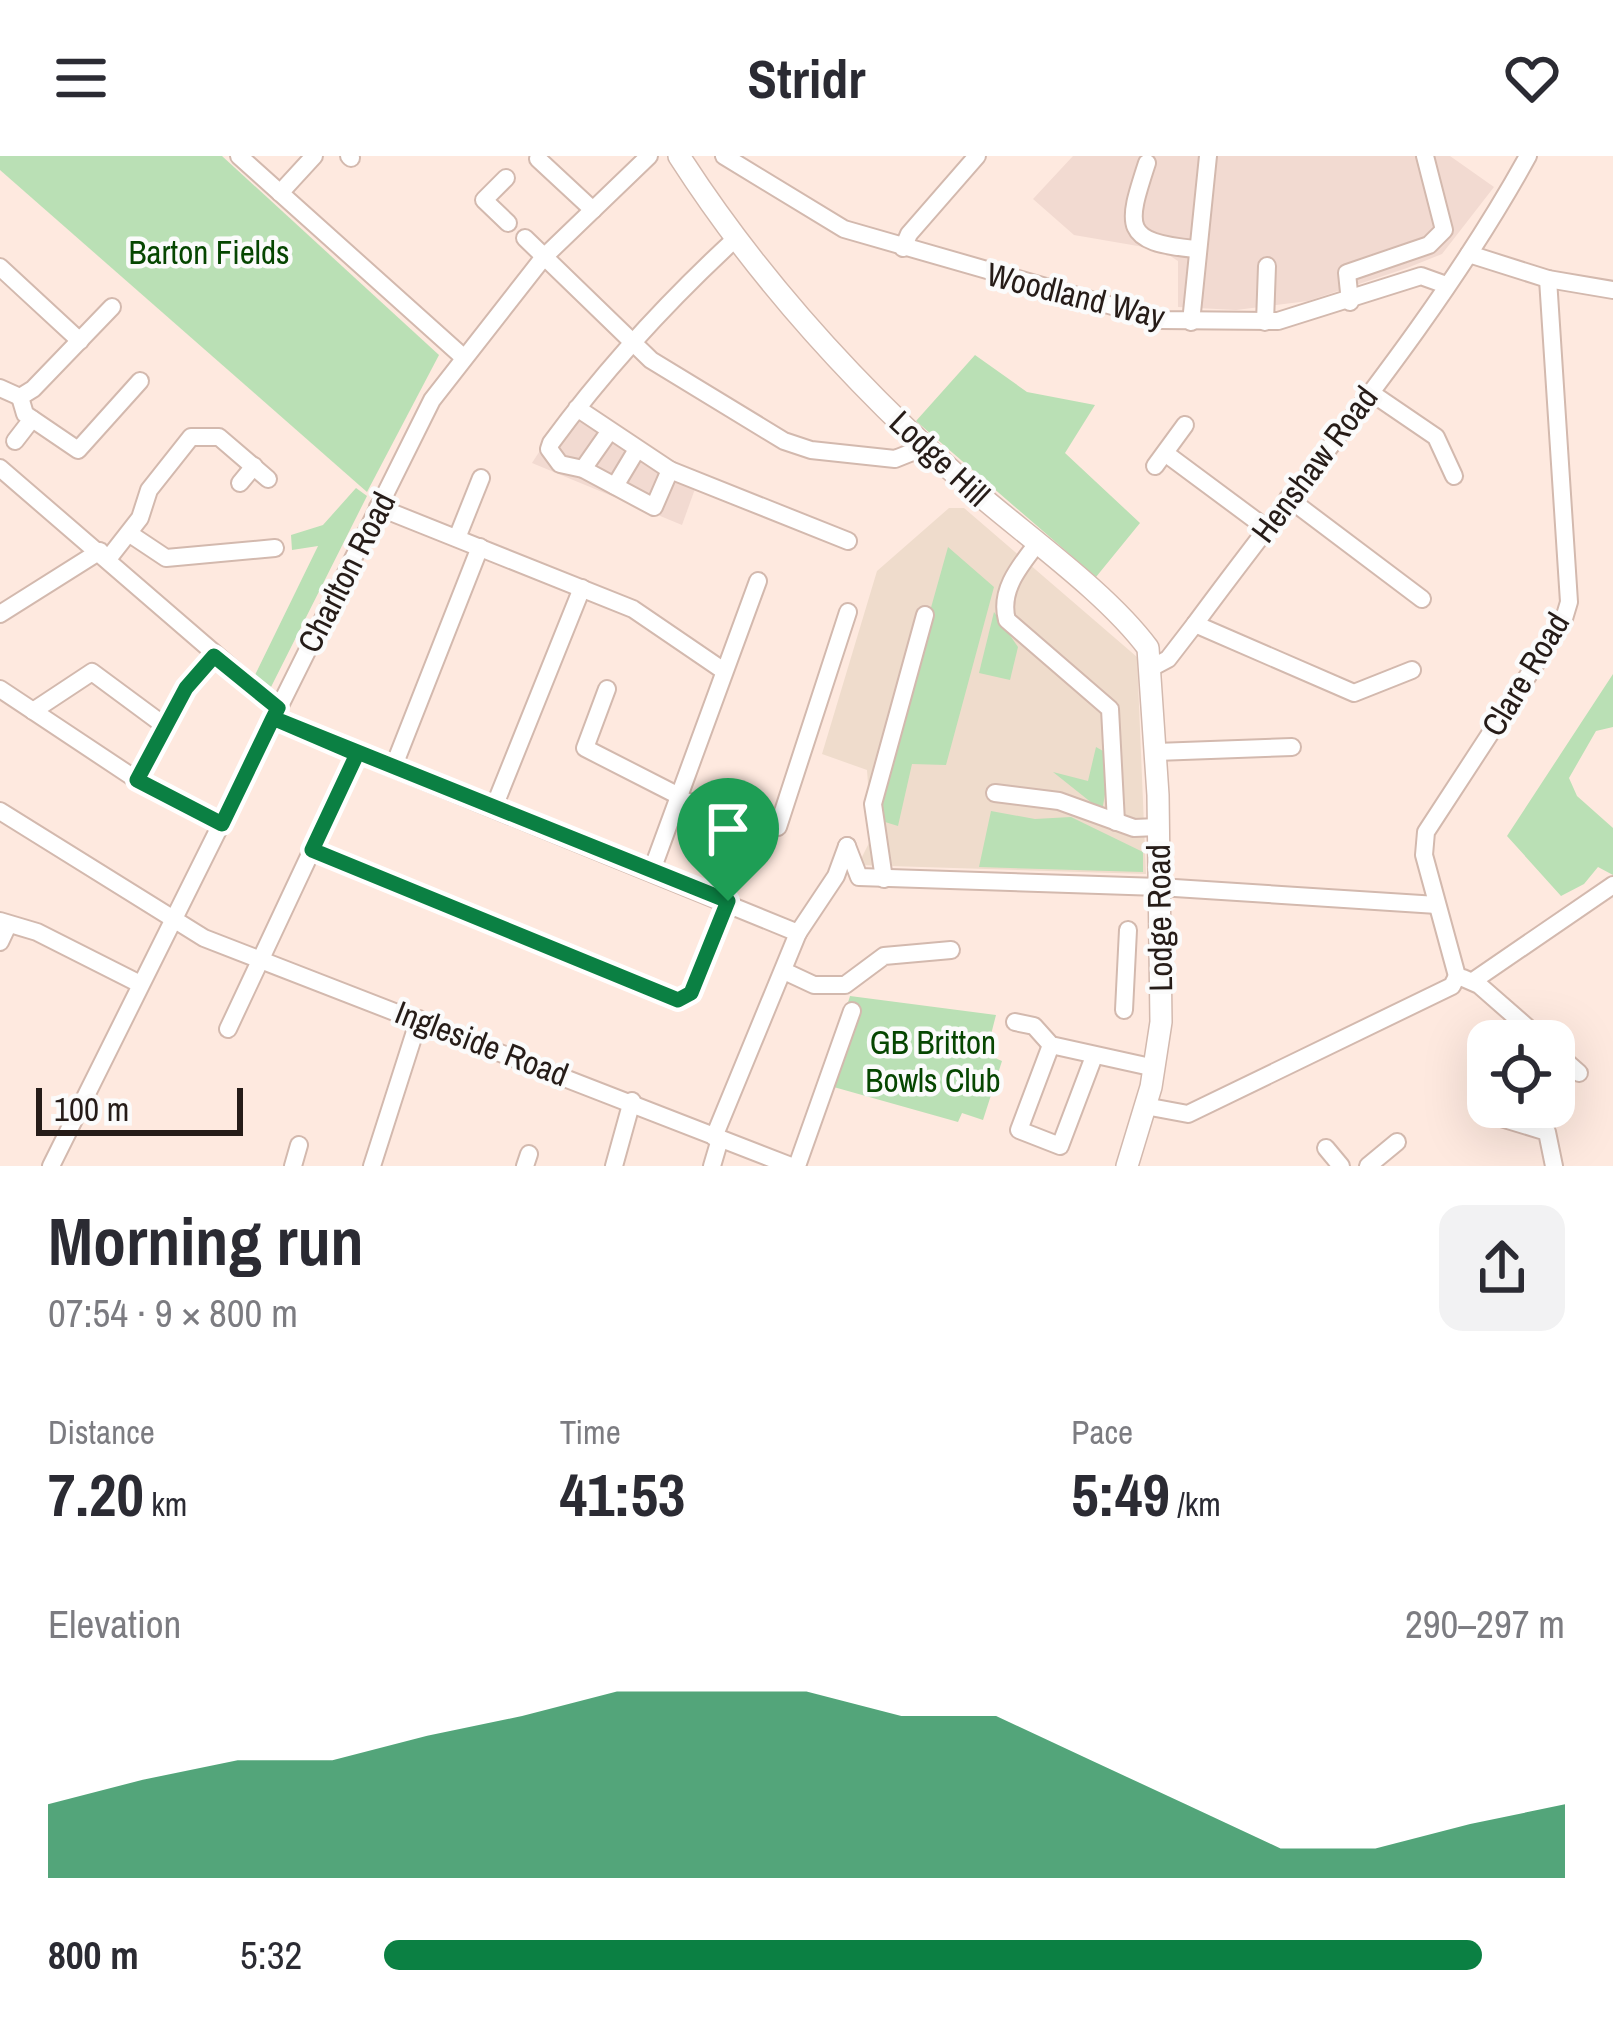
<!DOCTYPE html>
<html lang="en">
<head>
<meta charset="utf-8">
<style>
  body { margin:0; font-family:"Archivo Narrow",sans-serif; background:#f2f2f3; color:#2b2b33; height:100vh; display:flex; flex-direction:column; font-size:45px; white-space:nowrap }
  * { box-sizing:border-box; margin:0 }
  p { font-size:39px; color:#7c7c81 }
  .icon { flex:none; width:66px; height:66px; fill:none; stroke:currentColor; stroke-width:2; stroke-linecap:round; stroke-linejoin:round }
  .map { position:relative; height:1010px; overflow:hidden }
  .details { display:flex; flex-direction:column; background:#fff; flex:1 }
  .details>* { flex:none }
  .fabs { position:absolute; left:1467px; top:864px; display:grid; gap:24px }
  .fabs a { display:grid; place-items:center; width:108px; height:108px; border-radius:24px; background:#fff; box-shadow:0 12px 48px #0002; font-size:60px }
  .scale { position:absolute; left:36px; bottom:30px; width:207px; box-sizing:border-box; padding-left:12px; border:6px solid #261c18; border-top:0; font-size:33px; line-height:42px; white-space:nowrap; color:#261c18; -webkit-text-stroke:9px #fbfbfb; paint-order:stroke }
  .pin { position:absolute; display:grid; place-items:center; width:102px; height:102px; color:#fff; margin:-123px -51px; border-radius:50% 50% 50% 0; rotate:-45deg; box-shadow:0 0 12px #0007 }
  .pin .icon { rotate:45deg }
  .round { display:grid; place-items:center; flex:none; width:126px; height:126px; border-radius:24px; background:#f2f2f3 }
  .summary { display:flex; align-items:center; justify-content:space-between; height:204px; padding:0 48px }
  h1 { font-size:66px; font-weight:800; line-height:90px }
  .stats { display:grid; grid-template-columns:repeat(3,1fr); gap:18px; height:204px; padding:12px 48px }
  .stats div { display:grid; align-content:center }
  .stats b { font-size:60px; font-weight:800 }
  .stats small { font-size:33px; font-weight:400 }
  .stats p { font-size:33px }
  .chart { height:336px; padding:24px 48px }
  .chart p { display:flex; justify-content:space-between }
  .chart svg { width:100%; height:216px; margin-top:12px; fill:#0b8043; opacity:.7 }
  ul { padding:0 48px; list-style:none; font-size:39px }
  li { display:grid; grid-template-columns:192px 144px 1fr; align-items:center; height:90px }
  li i { height:30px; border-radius:15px; background:#0b8043 }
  header { display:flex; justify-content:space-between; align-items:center; height:156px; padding:0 48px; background:#fff; font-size:54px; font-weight:800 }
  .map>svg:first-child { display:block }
</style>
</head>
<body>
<header><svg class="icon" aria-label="menu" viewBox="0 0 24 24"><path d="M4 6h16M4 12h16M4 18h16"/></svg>Stridr<svg class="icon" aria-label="heart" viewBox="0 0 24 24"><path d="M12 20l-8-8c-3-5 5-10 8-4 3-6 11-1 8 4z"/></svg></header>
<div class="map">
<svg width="1613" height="1010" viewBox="0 0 1613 1010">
  <rect width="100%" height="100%" fill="#fee9df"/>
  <g fill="#f2dad1">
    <polygon points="1073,0 1450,0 1494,31 1442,98 1407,112 1308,145 1236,154 1178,151 1178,105 1161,94 1074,79 1033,43"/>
    <polygon points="565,256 700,319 682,369 532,307"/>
  </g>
  <polygon fill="#efdccc" points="949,352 964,352 1137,501 1146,718 858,709 872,681 867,614 822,598 877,415"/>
  <g fill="#bae0b5">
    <polygon points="0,0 222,0 439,199 367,336 0,14"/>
    <polygon points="975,199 1027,236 1095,249 1065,297 1140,367 1096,421 916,265"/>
    <polygon points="356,332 367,340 271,531 255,519 318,390 292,394 291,379 323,369"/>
    <polygon points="948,391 994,431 946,609 912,608 898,670 885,666 879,637"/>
    <polygon points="994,456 1018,491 1010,524 979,517"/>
    <polygon points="1613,518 1613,571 1596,575 1569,622 1577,640 1613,672 1613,719 1598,711 1584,728 1561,740 1507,680"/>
    <polygon points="1096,591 1112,600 1102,655 1053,616 1088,625"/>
    <polygon points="991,655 1035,663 1071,661 1143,696 1143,716 979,711"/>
    <polygon points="850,840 996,859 986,898 1002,905 983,964 962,957 958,966 823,928"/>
  </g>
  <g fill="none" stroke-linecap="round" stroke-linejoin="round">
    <defs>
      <g id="minor">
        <polyline points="239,0 462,200"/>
        <polyline points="349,0 351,2"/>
        <polyline points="724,0 844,73 1161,164 1278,165 1421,120 1446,129"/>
        <polyline points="538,3 593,54"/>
        <path d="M1147,7C1126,71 1122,86 1195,93"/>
        <polyline points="506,22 484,44 508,67"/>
        <polyline points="280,37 314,0"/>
        <polyline points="525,82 651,204 784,285 811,294 895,303 925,291"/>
        <polyline points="903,92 909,78 977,0"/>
        <polyline points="1469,98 1548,123 1613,134"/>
        <polyline points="0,111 80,185"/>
        <polyline points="1350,146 1347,117 1429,89 1444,74 1425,0"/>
        <polyline points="1191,166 1208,0"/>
        <polyline points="1265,166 1267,110"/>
        <polyline points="0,232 20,241 33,233 112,151"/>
        <polyline points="1370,236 1436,281 1454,320"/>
        <polyline points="20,241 25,258 78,294 140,225"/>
        <path d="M577,252L670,314L654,351L583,313L560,308L549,293L551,287C606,212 666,147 734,84"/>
        <polyline points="15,285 32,263"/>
        <polyline points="1165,297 1266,372"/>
        <polyline points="1155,310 1185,269"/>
        <polyline points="0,312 278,552"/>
        <polyline points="583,313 609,276"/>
        <polyline points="670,314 848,385"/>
        <polyline points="240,327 254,310"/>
        <polyline points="615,330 636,295"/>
        <polyline points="1288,342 1422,443"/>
        <polyline points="378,351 633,453 721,513"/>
        <polyline points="130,378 166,402 275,392"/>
        <polyline points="457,382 481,322"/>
        <path d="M1036,389C1019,411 999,435 1007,464L1110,553L1116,666"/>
        <polyline points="108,403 140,362 149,334 191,281 219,281 268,323"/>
        <polyline points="0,458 100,395"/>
        <polyline points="1195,468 1354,537 1412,514"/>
        <path d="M1153,511L1168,503L1195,468C1308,314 1436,167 1528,0"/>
        <polyline points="0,533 137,624 222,667"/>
        <polyline points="607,533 585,592 679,640"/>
        <polyline points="33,555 92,516 165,570"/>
        <polyline points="273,563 798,777"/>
        <polyline points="1156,596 1292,591"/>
        <polyline points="393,612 480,391"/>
        <polyline points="137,624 186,531 214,501"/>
        <polyline points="995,637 1059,645 1134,672 1158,671"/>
        <polyline points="678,643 778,671 848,456"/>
        <polyline points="494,651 582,432"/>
        <polyline points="0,655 204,782 791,1010"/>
        <polyline points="847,690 859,721 1159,731 1437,749"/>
        <polyline points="312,694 678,843 691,837 728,745"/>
        <polyline points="652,714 758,425"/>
        <polyline points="884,723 873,648 925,459"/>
        <polyline points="0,765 37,776 140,828"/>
        <polyline points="798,777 836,720 847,690"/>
        <polyline points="0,786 8,769"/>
        <polyline points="784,815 814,829 845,829 884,800 951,794"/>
        <polyline points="1457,820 1424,699 1426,676 1563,466 1569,446 1548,123"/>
        <polyline points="1463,822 1479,829 1543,885"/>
        <polyline points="1473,825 1613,729"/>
        <polyline points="1124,854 1128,774"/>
        <polyline points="1015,866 1034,870 1051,889 1155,912"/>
        <polyline points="228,873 357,598"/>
        <polyline points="1051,889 1019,974 1060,990 1093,903"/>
        <polyline points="1554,895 1579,917"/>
        <polyline points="1145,950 1188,958 1452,830 1457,820"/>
        <polyline points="1501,962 1547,976 1554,1010"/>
        <polyline points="714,981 798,777"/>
        <polyline points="1326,992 1341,1010"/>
        <polyline points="51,1010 432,244 543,102 649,0"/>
        <polyline points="293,1010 299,989"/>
        <polyline points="372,1010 419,863"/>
        <polyline points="525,1010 529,998"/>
        <polyline points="614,1010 632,945"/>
        <polyline points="712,1010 720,983"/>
        <polyline points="797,1010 852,855"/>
        <polyline points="1368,1010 1397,986"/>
      </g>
      <path id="major" d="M679,0C758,123 854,228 963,325C1019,375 1105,434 1148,492L1158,639L1161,866L1151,931L1127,1010"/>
    </defs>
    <use href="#minor" stroke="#d3b9ae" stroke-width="20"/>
    <use href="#major" stroke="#d3b9ae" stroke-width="24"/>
    <use href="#minor" stroke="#fff" stroke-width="16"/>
    <use href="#major" stroke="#fff" stroke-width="21"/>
  </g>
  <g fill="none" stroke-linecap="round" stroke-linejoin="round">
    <defs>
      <polyline id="route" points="728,745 273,562 222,668 137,624 186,532 214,500 278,552 273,562 357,598 312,694 678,844 691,837 728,745"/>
    </defs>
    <use href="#route" stroke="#fff" stroke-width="24"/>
    <use href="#route" stroke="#0b8043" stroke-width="15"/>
  </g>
  <g text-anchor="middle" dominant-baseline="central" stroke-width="9" stroke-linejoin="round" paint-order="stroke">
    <g font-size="33" fill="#064601" stroke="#fbfbfb">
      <text x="209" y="96">Barton Fields</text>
      <text x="933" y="886">GB Britton<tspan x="933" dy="38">Bowls Club</tspan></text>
    </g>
    <g font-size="33" fill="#261c18" stroke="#fbfbfb">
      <text transform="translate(1076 139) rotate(14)">Woodland Way</text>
      <text transform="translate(940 302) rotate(43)">Lodge Hill</text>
      <text transform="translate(1314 308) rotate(-53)">Henshaw Road</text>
      <text transform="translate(346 416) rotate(-63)">Charlton Road</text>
      <text transform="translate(1525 518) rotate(-59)">Clare Road</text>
      <text transform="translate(1159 762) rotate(-91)">Lodge Road</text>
      <text transform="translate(482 887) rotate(21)">Ingleside Road</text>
    </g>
  </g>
</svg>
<div class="fabs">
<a><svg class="icon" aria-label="locate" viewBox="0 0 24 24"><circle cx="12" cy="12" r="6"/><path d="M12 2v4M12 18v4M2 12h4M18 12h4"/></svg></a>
</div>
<div class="scale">100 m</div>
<div class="pin" style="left:728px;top:745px;background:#1e9e55"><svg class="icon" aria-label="arrive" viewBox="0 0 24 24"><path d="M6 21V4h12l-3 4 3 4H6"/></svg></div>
</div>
<section class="details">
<div class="summary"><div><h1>Morning run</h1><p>07:54 · 9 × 800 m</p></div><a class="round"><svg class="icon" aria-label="share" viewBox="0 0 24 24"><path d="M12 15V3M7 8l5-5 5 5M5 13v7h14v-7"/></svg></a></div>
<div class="stats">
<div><p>Distance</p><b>7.20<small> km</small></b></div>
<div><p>Time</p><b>41:53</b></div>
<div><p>Pace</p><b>5:49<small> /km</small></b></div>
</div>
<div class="chart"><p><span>Elevation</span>290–297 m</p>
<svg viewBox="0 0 160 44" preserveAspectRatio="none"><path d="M0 44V29L10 24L20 20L30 20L40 15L50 11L60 6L70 6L80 6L90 11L100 11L110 20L120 29L130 38L140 38L150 33L160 29V44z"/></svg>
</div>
<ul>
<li><b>800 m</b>5:32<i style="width:93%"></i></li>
</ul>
</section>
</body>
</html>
